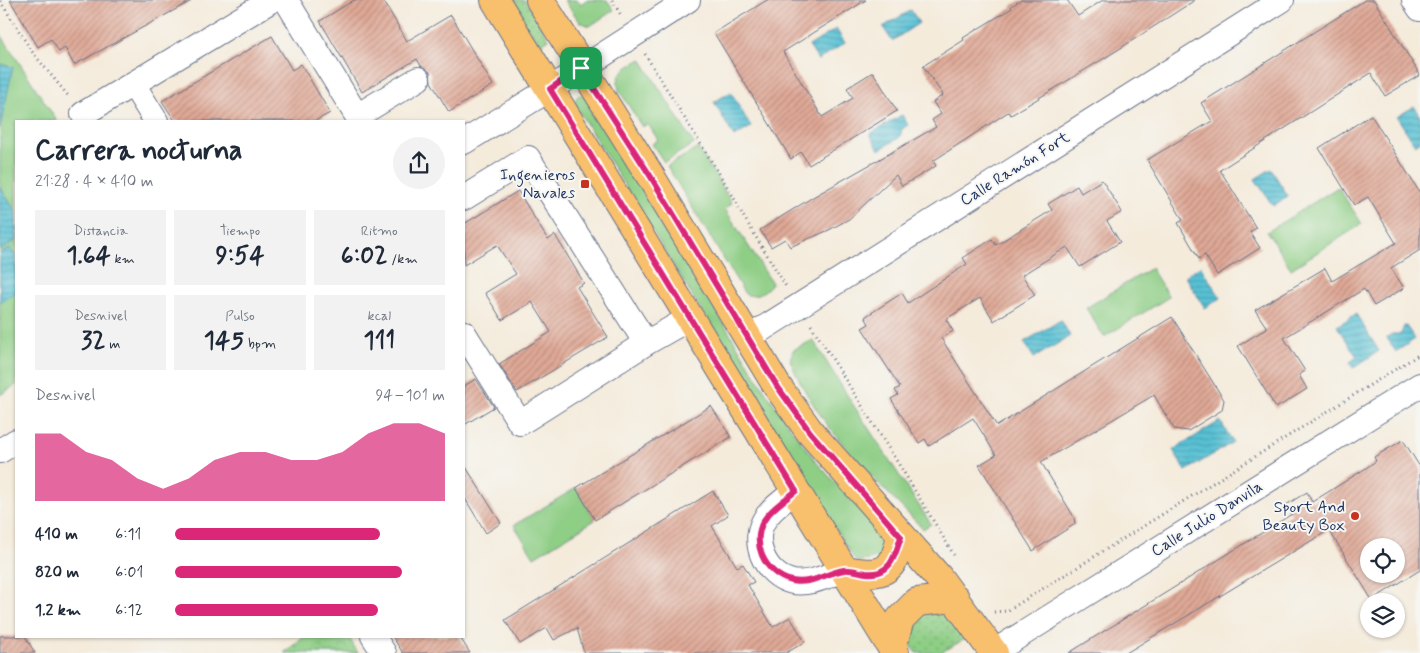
<!DOCTYPE html>
<html lang="es">
<head>
<meta charset="utf-8">
<style>
  body { margin:0; font-family:Mynerve,sans-serif; background:#f2f2f3; color:#1f2937; height:100vh; display:flex; flex-direction:column; font-size:19px; white-space:nowrap }
  * { box-sizing:border-box; margin:0 }
  p { font-size:16px; color:#747a83 }
  .icon { flex:none; width:28px; height:28px; fill:none; stroke:currentColor; stroke-width:2; stroke-linecap:round; stroke-linejoin:round }
  .map { position:relative; flex:1; overflow:hidden }
  .side { position:absolute; left:15px; top:120px; width:450px; height:518px; display:flex; flex-direction:column; background:#fff; border-radius:0px; box-shadow:0 1px 4px #0004 }
  .side>* { flex:none }
  .tools { position:absolute; left:1360px; top:538px; display:grid; gap:10px }
  .tools a { display:grid; place-items:center; width:45px; height:45px; border-radius:50%; background:#fff; box-shadow:0 1px 4px #0004; font-size:25px }
  .pin { position:absolute; display:grid; place-items:center; width:42px; height:42px; color:#fff; margin:-21px; border-radius:10px; box-shadow:0 2px 8px #0006 }
  .round { display:grid; place-items:center; flex:none; width:52px; height:52px; border-radius:26px; background:#f2f2f3 }
  .overview { display:flex; align-items:center; justify-content:space-between; height:85px; padding:0 20px }
  h1 { font-size:28px; font-weight:800; line-height:38px }
  .figures { display:grid; grid-template-columns:repeat(3,1fr); gap:8px; height:85px; padding:5px 20px }
  .figures div { display:grid; align-content:center; border-radius:0px; background:#f2f2f3; text-align:center }
  .figures b { font-size:25px; font-weight:800 }
  .figures small { font-size:14px; font-weight:400 }
  .figures p { font-size:14px }
  .chart { height:140px; padding:10px 20px }
  .chart p { display:flex; justify-content:space-between }
  .chart svg { width:100%; height:90px; margin-top:5px; fill:#db2777; opacity:.7 }
  ul { padding:0 20px; list-style:none; font-size:16px }
  li { display:grid; grid-template-columns:80px 60px 1fr; align-items:center; height:38px }
  li i { height:12px; border-radius:6px; background:#db2777 }
  .map>svg:first-child { display:block }
</style>
</head>
<body>
<div class="map">
<svg width="1420" height="653" viewBox="0 0 1420 653">
  <defs>
    <pattern id="grass-dots" width="8" height="8" patternUnits="userSpaceOnUse" patternTransform="scale(1.25)"><rect width="8" height="8" fill="#8ece85"/><path d="M2 2h.1M6 6h.1" fill="none" stroke="#7ab175" stroke-width="1.8" stroke-linecap="round"/></pattern>
    <pattern id="park-crowns" width="20" height="18" patternUnits="userSpaceOnUse" patternTransform="scale(1.25)"><rect width="20" height="18" fill="#8ece85"/><path d="M2 6a3 3 0 1 1 6 0M12 15a3 3 0 1 1 6 0" fill="none" stroke="#7ab175"/></pattern>
    <pattern id="water-rules" width="6" height="5" patternUnits="userSpaceOnUse" patternTransform="scale(1.25)"><rect width="6" height="5" fill="#58c1d4"/><path d="M0 2.5h6" fill="none" stroke="#489daf"/></pattern>
    <pattern id="building-hatch" width="6" height="6" patternUnits="userSpaceOnUse" patternTransform="scale(1.25)"><rect width="6" height="6" fill="#e0a996"/><path d="M-1 1l2-2M0 6l6-6M5 7l2-2" fill="none" stroke="#b58a7e"/></pattern>
  </defs>
  <rect width="100%" height="100%" fill="#f6f6f2"/>
  <filter id="ink" filterUnits="userSpaceOnUse"><feTurbulence type="fractalNoise" baseFrequency=".02" numOctaves="2"/><feDisplacementMap in="SourceGraphic" scale="10" xChannelSelector="R" yChannelSelector="G"/><feConvolveMatrix kernelMatrix="1 2 1 2 8 2 1 2 1" color-interpolation-filters="sRGB"/></filter>
  <filter id="wash" filterUnits="userSpaceOnUse"><feTurbulence type="fractalNoise" baseFrequency=".0096" numOctaves="4" result="noise"/><feDisplacementMap in="SourceGraphic" scale="20" xChannelSelector="R" yChannelSelector="G"/><feGaussianBlur stdDeviation="1.12" result="paint"/><feColorMatrix in="noise" values="0 0 0 0 0 0 0 0 0 0 0 0 0 0 0 0 0 1.4 0 .05"/><feComposite in="paint" operator="in"/></filter>
  <g filter="url(#wash)">
    <rect width="100%" height="100%" fill="#f4ebdb"/>
    <g fill="url(#grass-dots)" stroke="#547e72">
      <polygon points="510,0 525,0 549,39 539,46"/>
      <path d="M945,612L950,614L969,637L940,653H916C905,637 909,628 920,614Z"/>
    </g>
    <polygon fill="url(#park-crowns)" stroke="#547e72" points="305,636 348,636 358,653 284,653"/>
    <g fill="#8ece85" stroke="#547e72">
      <polygon points="564,0 578,0 581,4 586,0 607,0 614,10 590,26 580,22"/>
      <polygon points="0,33 57,121 16,121 16,385 0,395"/>
      <path d="M641,59L694,144L664,162L652,144L658,140L648,124L642,127L619,90C614,72 628,67 641,59Z"/>
      <path d="M581,95L585,96L765,391L792,430L819,465L875,526L885,548L883,557L857,562L853,557L575,105C575,100 575,96 581,95Z"/>
      <path d="M698,148L732,203L725,209L772,283C767,291 754,299 745,294L667,166Z"/>
      <polygon points="1338,187 1362,224 1291,269 1267,232"/>
      <polygon points="1151,268 1169,297 1104,337 1086,308"/>
      <path d="M813,340L852,403L931,524L923,529C874,478 817,427 790,360L793,350Z"/>
      <polygon points="576,488 595,520 534,557 514,525"/>
    </g>
    <g fill="url(#water-rules)" stroke="#3a7899">
      <polygon points="911,10 919,23 892,41 883,27"/>
      <polygon points="836,29 845,43 818,60 809,46"/>
      <polygon points="0,64 13,67 0,128"/>
      <polygon points="731,92 751,127 734,137 714,102"/>
      <polygon points="1414,106 1420,115 1420,142 1415,145 1397,117"/>
      <polygon points="902,115 908,125 902,129 900,137 879,150 870,134"/>
      <polygon points="1271,169 1288,196 1273,206 1255,179"/>
      <polygon points="0,187 16,212 16,240 0,251"/>
      <polygon points="10,248 16,257 16,292 0,302 0,254"/>
      <polygon points="1200,266 1221,298 1205,308 1185,276"/>
      <polygon points="1356,314 1379,351 1353,368 1350,362 1357,357 1337,326"/>
      <polygon points="1061,320 1070,336 1034,358 1024,342"/>
      <polygon points="1404,326 1406,326 1415,339 1396,352 1387,338 1392,334 1401,334"/>
      <polygon points="1220,421 1233,442 1186,471 1173,450"/>
    </g>
    <g id="blocks">
      <g fill="url(#building-hatch)" fill-rule="evenodd">
        <polygon points="10,0 193,0 74,65 65,48 59,52 51,39 38,47"/>
        <polygon points="354,0 383,0 407,41 451,15 493,85 449,112 431,82 430,72 421,66 417,59 362,92 320,21"/>
        <polygon points="767,0 866,0 783,52 822,117 853,98 847,88 873,72 897,111 809,165 801,152 791,159 714,33"/>
        <polygon points="1021,0 1067,0 1078,16 1103,0 1195,0 1116,51 1011,115 1008,112 933,161 936,166 902,186 896,175 849,219 829,230 790,247 785,239 771,247 760,230 813,197 936,127 932,120 941,114 933,102 943,95 923,66 964,40 963,38 1012,8 1011,6"/>
        <polygon points="1365,0 1374,0 1420,75 1385,96 1371,73 1220,170 1256,228 1250,232 1260,248 1217,275 1205,255 1199,259 1178,223 1183,220 1147,160 1212,121 1201,103"/>
        <polygon points="272,36 292,70 301,64 330,113 315,121 175,121 162,101"/>
        <polygon points="1371,115 1420,193 1420,250 1391,268 1404,288 1374,306 1364,289 1284,338 1305,371 1299,375 1307,389 1276,408 1238,346 1267,328 1255,310 1325,268 1332,281 1396,243 1368,197 1354,205 1319,148"/>
        <polygon points="1102,180 1122,212 1107,221 1120,242 1080,267 1067,247 1022,275 1035,295 994,321 980,298 946,319 953,331 941,338 997,426 1172,317 1224,400 1222,410 1188,431 1174,429 1154,395 1041,462 1074,517 1075,524 1033,551 979,465 996,455 973,418 929,446 925,439 919,443 891,399 898,395 895,390 900,387 862,328 869,324 865,317 902,293 908,303 967,264 963,258 992,239 996,245 1031,223 1052,210 1048,204 1077,186 1081,193"/>
        <polygon points="518,191 548,240 555,235 584,283 577,287 608,337 517,392 499,364 551,332 532,302 502,320 485,293 516,274 497,245 464,265 464,224"/>
        <polygon points="476,379 494,407 464,425 464,386"/>
        <polygon points="711,406 731,437 595,520 576,488"/>
        <path d="M1403,440L1420,467V570L1372,600L1329,530L1126,653H1069L1292,514L1286,505L1307,492L1312,502L1360,472L1376,461L1374,457ZM1369,546H1396V574H1369Z"/>
        <polygon points="464,464 501,523 486,533 464,497"/>
        <polygon points="713,491 728,515 712,526 737,567 743,564 754,582 748,585 773,627 790,617 805,642 786,653 584,653 577,628 554,640 547,628 520,644 505,620"/>
        <polygon points="0,636 25,636 35,653 0,653"/>
        <polygon points="392,636 459,636 470,653 403,653"/>
      </g>
    </g>
  </g>
  <g filter="url(#ink)">
    <use href="#blocks" fill-opacity="0" stroke="#67718a" stroke-width="1"/>
    <g fill="none" stroke-linecap="round" stroke-linejoin="round">
      <defs>
        <g id="minor">
          <polyline points="286,0 357,116 418,79"/>
          <polyline points="1414,0 1420,9"/>
          <polyline points="133,84 156,121"/>
          <polyline points="83,114 272,0"/>
          <polyline points="464,142 550,89 688,0"/>
          <polyline points="464,198 528,158 646,343"/>
          <polyline points="464,333 520,423 646,343 690,318"/>
          <polyline points="748,338 1282,0"/>
          <polyline points="0,451 16,441"/>
          <path d="M796,491C786,498 775,506 767,516C749,539 764,576 793,582C810,585 829,575 845,570"/>
          <polyline points="373,636 384,653"/>
          <polyline points="992,653 1420,385"/>
        </g>
        <g id="major">
          <polyline points="495,0 895,653"/>
          <polyline points="540,0 651,177 777,386 810,432 939,578 994,653"/>
          <path d="M845,570C861,572 885,579 894,559C897,552 899,544 901,537"/>
          <polyline points="892,648 900,619 917,602 955,598"/>
        </g>
      </defs>
      <use href="#minor" stroke="#67718a" stroke-width="26"/>
      <use href="#major" stroke="#67718a" stroke-width="30"/>
      <g stroke="#67718a" stroke-width="3" stroke-dasharray="1 4" stroke-linecap="butt">
        <polyline points="612,0 622,17"/>
        <polyline points="0,1 33,53 70,98"/>
        <polyline points="645,54 733,196 742,214 787,288"/>
        <polyline points="811,325 903,471 954,555"/>
        <polyline points="994,612 1007,611 1420,354"/>
      </g>
      <use href="#minor" stroke="#fff" stroke-width="24"/>
      <use href="#major" stroke="#f8bf6c" stroke-width="28"/>
    </g>
  </g>
  <g fill="none" stroke-linecap="round" stroke-linejoin="round" filter="url(#ink)">
    <defs>
      <path id="route" d="M581,68L651,177L777,386L810,432L901,537C895,555 891,576 866,573C859,572 850,569 844,570C826,573 811,585 792,581C764,575 748,539 767,516C775,506 787,498 796,491L550,89Z"/>
    </defs>
    <use href="#route" stroke="#fff" stroke-width="10"/>
    <use href="#route" stroke="#db2777" stroke-width="6"/>
  </g>
  <g fill="#c8321e" stroke="#f6f6f2" stroke-width="2">
    <rect x="580" y="179" width="10" height="10" rx="2.5"/>
    <circle cx="1355" cy="516" r="5"/>
  </g>
  <g text-anchor="middle" dominant-baseline="central" stroke-width="4" stroke-linejoin="round" paint-order="stroke">
    <g font-size="16" fill="#1b2f5e" stroke="#f6f6f2">
      <text transform="translate(1015 169) rotate(-32)">Calle Ramón Fort</text>
      <text transform="translate(1207 519) rotate(-32)">Calle Julio Danvila</text>
    </g>
    <g font-size="16" fill="#1b2f5e" stroke="#f6f6f2" text-anchor="end">
      <text x="575" y="175">Ingenieros<tspan x="575" dy="18">Navales</tspan></text>
      <text x="1345" y="507">Sport And<tspan x="1345" dy="18">Beauty Box</tspan></text>
    </g>
  </g>
</svg>
<div class="tools">
<a><svg class="icon" aria-label="locate" viewBox="0 0 24 24"><circle cx="12" cy="12" r="6"/><path d="M12 2v4M12 18v4M2 12h4M18 12h4"/></svg></a>
<a><svg class="icon" aria-label="layers" viewBox="0 0 24 24"><path d="M12 4l9 5-9 5-9-5zM3 14l9 5 9-5"/></svg></a>
</div>
<div class="pin" style="left:581px;top:68px;background:#1e9e55"><svg class="icon" aria-label="arrive" viewBox="0 0 24 24"><path d="M6 21V4h12l-3 4 3 4H6"/></svg></div>
<section class="side">
<div class="overview"><div><h1>Carrera nocturna</h1><p>21:28 · 4 × 410 m</p></div><a class="round"><svg class="icon" aria-label="share" viewBox="0 0 24 24"><path d="M12 15V3M7 8l5-5 5 5M5 13v7h14v-7"/></svg></a></div>
<div class="figures">
<div><p>Distancia</p><b>1.64<small> km</small></b></div>
<div><p>Tiempo</p><b>9:54</b></div>
<div><p>Ritmo</p><b>6:02<small> /km</small></b></div>
</div>
<div class="figures">
<div><p>Desnivel</p><b>32<small> m</small></b></div>
<div><p>Pulso</p><b>145<small> bpm</small></b></div>
<div><p>kcal</p><b>111</b></div>
</div>
<div class="chart"><p><span>Desnivel</span>94–101 m</p>
<svg viewBox="0 0 160 44" preserveAspectRatio="none"><path d="M0 44V11L10 11L20 20L30 24L40 33L50 38L60 33L70 24L80 20L90 20L100 24L110 24L120 20L130 11L140 6L150 6L160 11V44z"/></svg>
</div>
<ul>
<li><b>410 m</b>6:11<i style="width:76%"></i></li>
<li><b>820 m</b>6:01<i style="width:84%"></i></li>
<li><b>1.2 km</b>6:12<i style="width:75%"></i></li>
</ul>
</section>
</div>
</body>
</html>
